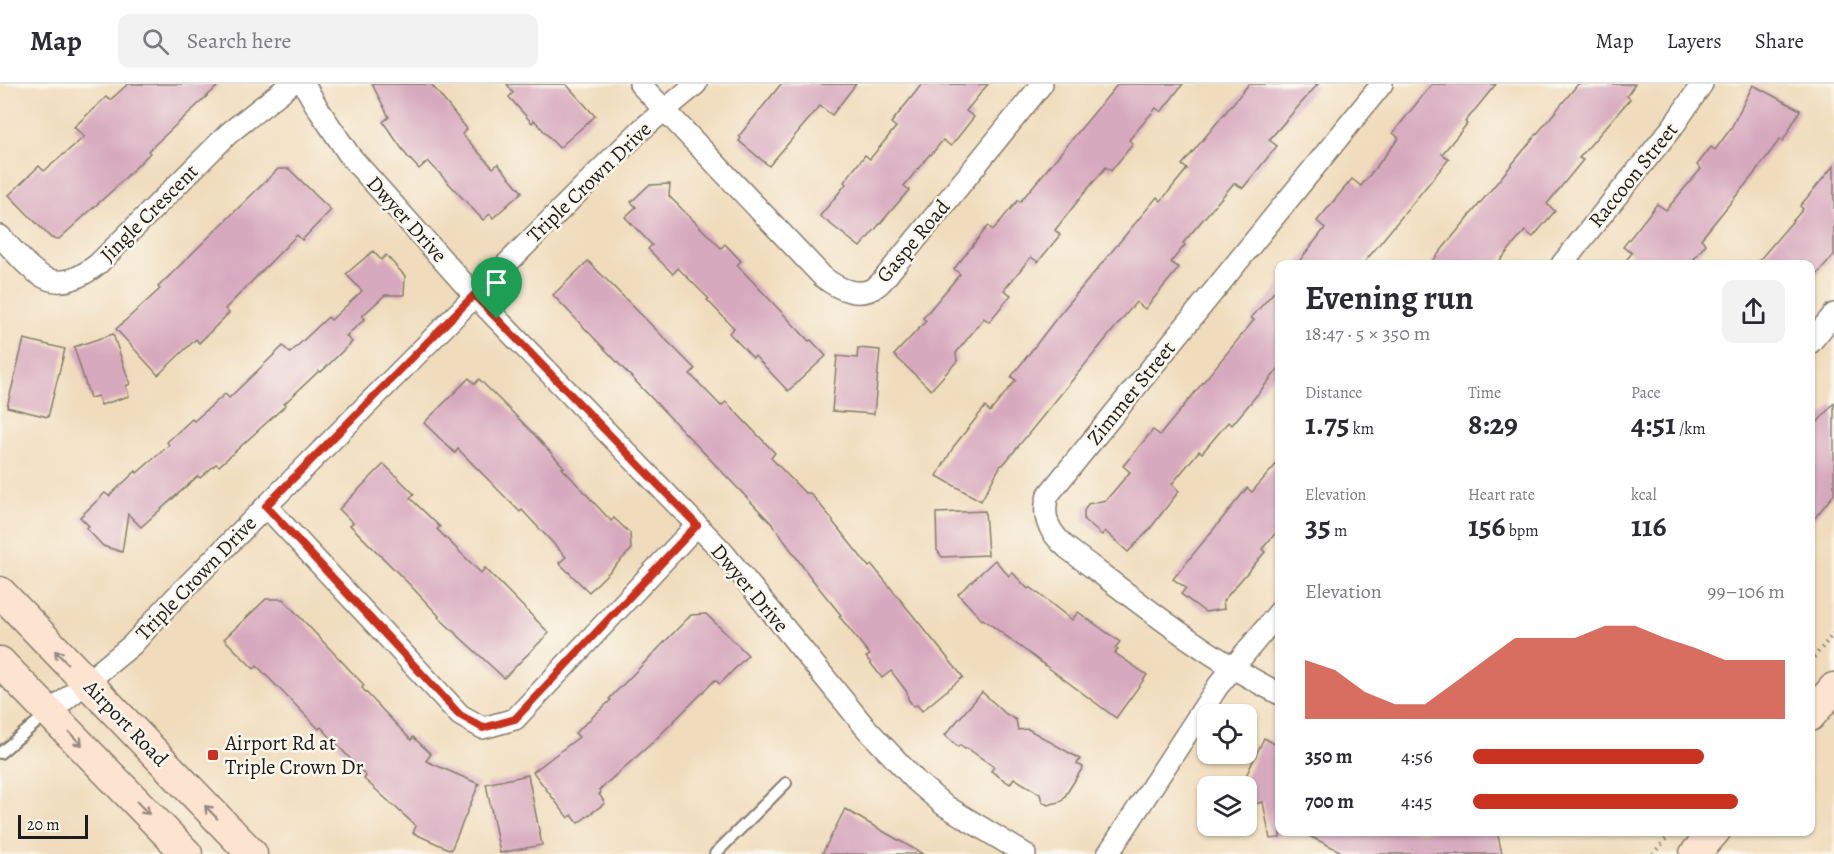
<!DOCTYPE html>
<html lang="en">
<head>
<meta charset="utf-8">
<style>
  body { margin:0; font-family:Alegreya,serif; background:#f2f2f3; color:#2b2b33; height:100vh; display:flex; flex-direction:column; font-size:22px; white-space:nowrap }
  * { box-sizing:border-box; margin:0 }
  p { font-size:20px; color:#7c7c81 }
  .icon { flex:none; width:33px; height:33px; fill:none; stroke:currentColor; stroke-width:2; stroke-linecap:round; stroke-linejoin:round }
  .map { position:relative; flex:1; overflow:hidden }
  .drawer { position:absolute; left:1275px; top:176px; width:540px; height:576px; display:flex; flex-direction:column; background:#fff; border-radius:12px; box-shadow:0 2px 4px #0004 }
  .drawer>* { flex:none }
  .tools { position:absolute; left:1197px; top:620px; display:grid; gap:12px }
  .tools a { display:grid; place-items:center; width:60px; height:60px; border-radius:12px; background:#fff; box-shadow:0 2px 4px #0004; font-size:30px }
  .scale { position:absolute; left:18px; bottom:15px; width:70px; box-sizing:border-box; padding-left:6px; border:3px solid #1c1c1c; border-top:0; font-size:16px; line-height:21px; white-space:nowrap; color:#1c1c1c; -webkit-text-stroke:4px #fbf7ec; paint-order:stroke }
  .pin { position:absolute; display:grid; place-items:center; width:51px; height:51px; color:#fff; margin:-62px -26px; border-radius:50% 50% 50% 0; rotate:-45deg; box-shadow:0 0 6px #0007 }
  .pin .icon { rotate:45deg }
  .round { display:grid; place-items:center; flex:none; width:63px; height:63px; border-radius:12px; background:#f2f2f3 }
  .overview { display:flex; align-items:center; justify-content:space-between; height:102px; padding:0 30px }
  h1 { font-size:33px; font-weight:700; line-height:45px }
  .figures { display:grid; grid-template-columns:repeat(3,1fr); gap:9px; height:102px; padding:6px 30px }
  .figures div { display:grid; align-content:center }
  .figures b { font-size:30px; font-weight:700 }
  .figures small { font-size:16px; font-weight:400 }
  .figures p { font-size:16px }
  .chart { height:168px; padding:12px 30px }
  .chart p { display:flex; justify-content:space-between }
  .chart svg { width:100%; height:108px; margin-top:6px; fill:#c8321e; opacity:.7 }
  ul { padding:0 30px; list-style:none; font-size:20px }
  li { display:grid; grid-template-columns:96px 72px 1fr; align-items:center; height:45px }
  li i { height:15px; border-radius:8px; background:#c8321e }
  header { display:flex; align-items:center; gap:36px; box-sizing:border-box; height:84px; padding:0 30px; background:#fff; border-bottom:2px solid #e1e1e2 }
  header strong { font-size:28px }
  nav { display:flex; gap:33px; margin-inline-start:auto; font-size:21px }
  .search { width:420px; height:54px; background:#f2f2f3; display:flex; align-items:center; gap:15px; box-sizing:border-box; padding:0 21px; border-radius:12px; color:#7c7c81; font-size:22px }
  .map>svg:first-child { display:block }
</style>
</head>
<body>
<header>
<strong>Map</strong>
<div class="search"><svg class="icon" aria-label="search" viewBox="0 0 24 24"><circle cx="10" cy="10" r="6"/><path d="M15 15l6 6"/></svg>Search here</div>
<nav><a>Map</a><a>Layers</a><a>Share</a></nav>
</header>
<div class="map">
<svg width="1834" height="770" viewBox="0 0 1834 770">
  <rect width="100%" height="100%" fill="#fbf7ec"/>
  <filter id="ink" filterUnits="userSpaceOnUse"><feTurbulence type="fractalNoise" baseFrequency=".0167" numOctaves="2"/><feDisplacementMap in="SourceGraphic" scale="12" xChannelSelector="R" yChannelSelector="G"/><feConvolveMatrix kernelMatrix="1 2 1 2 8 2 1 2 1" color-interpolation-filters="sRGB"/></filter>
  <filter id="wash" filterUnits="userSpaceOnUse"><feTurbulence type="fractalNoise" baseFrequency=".008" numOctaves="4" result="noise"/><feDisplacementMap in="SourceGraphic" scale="24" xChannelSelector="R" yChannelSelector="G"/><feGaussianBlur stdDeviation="1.35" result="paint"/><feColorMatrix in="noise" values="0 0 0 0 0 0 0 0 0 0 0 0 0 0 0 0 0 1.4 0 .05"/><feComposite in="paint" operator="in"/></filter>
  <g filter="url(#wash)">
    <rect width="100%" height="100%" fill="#f0dcbc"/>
    <g id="blocks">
      <g fill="#d7a9be">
        <polygon points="128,0 220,0 148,67 150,69 114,105 59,155 51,154 9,111 39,82 44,87 84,53 74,43 106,13 110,16"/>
        <polygon points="372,0 431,0 467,45 462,50 493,84 498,80 522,108 493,134 490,130 483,136 428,77 419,85 407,72 383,38 389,33"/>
        <polygon points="507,0 566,0 595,32 559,64 534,36 532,39 509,13 513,9"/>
        <polygon points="781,0 856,0 832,31 820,22 769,82 739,57 741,54 739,52"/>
        <polygon points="922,0 988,0 966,27 974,33 951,62 943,56 931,71 930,70 904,102 909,106 860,163 820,132 846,100 844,98 865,71 870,75 896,43 891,39"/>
        <polygon points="1118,0 1183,0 1161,28 1156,24 1129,56 1133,60 1111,87 1106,83 1081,113 1055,146 1060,151 1038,178 1031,173 1004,206 1011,211 989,238 984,234 956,269 957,277 931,306 894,271 926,237 923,234 960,190 954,185 988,142 993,146 1018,116 1020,118"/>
        <polygon points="1249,0 1318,0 1269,56 1277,62 1243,104 1234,99 1183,159 1185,161 1171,178 1179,184 1145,225 1136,218 1003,381 1001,381 981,417 937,392 954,362 985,323 990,328 1016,296 1011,293 1059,231 1157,113 1161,117 1187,85 1182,81"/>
        <polygon points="1432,0 1496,0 1465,38 1467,40 1442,70 1449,75 1363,180 1297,180 1325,144 1317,137 1352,95 1361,102 1399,54 1393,49"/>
        <polygon points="1578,0 1635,0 1627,12 1630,15 1579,74 1583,76 1547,120 1555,127 1533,153 1525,147 1497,180 1430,180"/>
        <polygon points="1753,1 1800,26 1783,57 1780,55 1754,90 1701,155 1706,160 1690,180 1623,180 1632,169 1623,163 1657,120 1666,126 1701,85 1697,81 1711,63 1715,66 1731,44"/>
        <polygon points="1834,81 1834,171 1810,199 1810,180 1756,180 1803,125 1800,122"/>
        <polygon points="278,85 289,85 331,126 302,156 297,151 225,225 229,229 199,259 196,255 158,291 116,245 160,205 158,203"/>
        <polygon points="670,100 669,112 721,164 725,160 741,177 737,181 809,257 811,256 826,272 788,307 755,272 753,274 729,249 734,244 707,216 709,215 678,184 673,190 648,165 652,161 625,133 636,123 631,118 649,101"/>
        <polygon points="373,167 381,176 386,171 405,192 404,211 385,211 362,232 365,235 346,252 352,258 321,288 319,287 284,320 286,321 219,382 216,380 200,394 198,392 141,443 128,430 122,468 103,462 86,444 89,442 80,433 105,409 109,412 136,387 137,389 169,361 167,358 192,335 194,337 225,310 229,314 283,262 290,269 328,233 331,236 362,207 346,190"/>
        <polygon points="588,177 695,285 690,290 721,322 726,318 775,369 771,374 805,409 810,409 833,436 833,438 869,483 872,481 963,593 922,627 917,621 913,622 908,615 907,608 891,587 882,594 866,573 870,571 839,532 841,531 811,494 773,441 553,211"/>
        <polygon points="1280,201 1280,283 1232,341 1228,338 1202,369 1199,367 1172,400 1179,407 1149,446 1128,468 1105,447 1102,451 1084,436 1084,427 1088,420 1106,416 1130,388 1123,382 1153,346 1160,351 1254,236 1251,234"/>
        <polygon points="113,250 130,300 126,302 129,312 101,321 98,312 90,314 74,263"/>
        <polygon points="24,255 65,265 48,333 7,323"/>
        <polygon points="858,264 880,266 874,330 832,327 837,272 857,274"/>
        <polygon points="469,294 475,300 479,295 531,347 564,383 562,384 611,437 614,434 630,449 631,466 589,508 559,479 566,473 522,426 520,428 458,365 455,369 424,339"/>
        <polygon points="1834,319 1834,410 1810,440 1810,347"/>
        <polygon points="1280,376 1280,444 1262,465 1265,468 1223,517 1224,525 1205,528 1181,510 1186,504 1173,495 1247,404 1252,408"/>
        <polygon points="384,380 414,410 410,414 440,443 437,445 481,489 485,484 549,549 504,594 438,533 439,532 410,501 350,441 353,439 339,425"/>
        <polygon points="985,427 988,471 942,473 937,466 936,429"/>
        <polygon points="995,476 1009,492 1012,488 1028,505 1030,503 1072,536 1078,528 1120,558 1115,564 1118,565 1115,569 1147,591 1116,634 983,535 982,536 958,510"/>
        <polygon points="266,515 283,515 364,601 362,604 411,656 413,653 431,670 426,677 479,700 451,766 413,749 416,742 364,695 366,692 321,643 319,645 257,582 254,585 224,555"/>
        <polygon points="706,530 748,571 720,600 715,596 652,659 599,706 601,709 599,710 605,719 578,739 572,731 568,734 533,688 579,653 575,649 611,616 609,615 691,531"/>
        <polygon points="982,608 1006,630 1016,636 1018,646 1028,645 1080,675 1077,680 1083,683 1062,717 1048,721 1042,718 1040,710 1014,694 1010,700 991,687 994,683 967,664 965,665 960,661 958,663 945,651"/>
        <polygon points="1264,654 1280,663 1280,754 1270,755 1263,718 1246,722 1246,692"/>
        <polygon points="528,691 542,761 500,769 486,700"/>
        <polygon points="845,725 865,737 923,770 822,770"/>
        <polygon points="1299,747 1497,747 1502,770 1346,770"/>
      </g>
    </g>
  </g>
  <g filter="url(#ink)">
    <use href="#blocks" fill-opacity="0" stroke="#867c6c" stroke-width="1.5"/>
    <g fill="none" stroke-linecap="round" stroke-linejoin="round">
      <defs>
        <g id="lane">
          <polyline points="0,669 48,629"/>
          <polyline points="715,770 786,699"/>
        </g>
        <g id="street">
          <polyline points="304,0 317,23 350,72 474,211 722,467 865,643 916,697 944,721 1025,770"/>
          <path d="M640,0L823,193C838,205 861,216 878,201C883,197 887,191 891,186L1042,0"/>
          <path d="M0,152C34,188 52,218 99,179L229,49L291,0"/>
          <polyline points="1562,180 1674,41 1702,0"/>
          <polyline points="1810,259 1834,230"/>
          <polyline points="266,422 460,631 483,644 515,635 697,441"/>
          <path d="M1280,610C1203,571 1136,516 1067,464C1050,449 1041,434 1048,411L1382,0"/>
          <polyline points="49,629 132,561 171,518 600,86 642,45 696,0"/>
          <polyline points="1108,770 1218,602 1280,527"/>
        </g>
        <g id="secondary">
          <polyline points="0,508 252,770"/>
          <polyline points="0,578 187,770"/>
          <polyline points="1810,632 1834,604"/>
          <polyline points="1695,770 1715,747"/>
        </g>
      </defs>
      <use href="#lane" stroke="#867c6c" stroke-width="14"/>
      <use href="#street" stroke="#867c6c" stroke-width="24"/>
      <use href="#secondary" stroke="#867c6c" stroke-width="33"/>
      <g stroke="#867c6c" stroke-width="4" stroke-dasharray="1.5 4.5" stroke-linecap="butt">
        <polyline points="1810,578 1834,549"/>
        <polyline points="1653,770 1673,747"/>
      </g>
      <use href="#lane" stroke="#fff" stroke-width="10"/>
      <use href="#street" stroke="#fff" stroke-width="21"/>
      <use href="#secondary" stroke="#fde4d1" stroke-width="30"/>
    </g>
    <defs><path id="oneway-shaft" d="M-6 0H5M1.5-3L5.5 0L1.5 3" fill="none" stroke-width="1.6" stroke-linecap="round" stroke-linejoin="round" transform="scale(1.5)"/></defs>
    <g stroke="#988a80">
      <use href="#oneway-shaft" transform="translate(61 573) rotate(-134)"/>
      <use href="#oneway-shaft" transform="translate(76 655) rotate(45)"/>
      <use href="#oneway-shaft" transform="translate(143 724) rotate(46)"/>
      <use href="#oneway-shaft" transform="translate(211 728) rotate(-134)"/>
    </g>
  </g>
  <g fill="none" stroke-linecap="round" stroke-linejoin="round" filter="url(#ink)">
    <defs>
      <polygon id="route" points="474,211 697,441 515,635 483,644 460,631 266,422"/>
    </defs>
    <use href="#route" stroke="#fff" stroke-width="12"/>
    <use href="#route" stroke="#c8321e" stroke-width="8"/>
  </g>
  <rect fill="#c8321e" stroke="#fbf7ec" stroke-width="2" x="207" y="665" width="12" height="12" rx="3"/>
  <g text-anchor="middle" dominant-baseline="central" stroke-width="5" stroke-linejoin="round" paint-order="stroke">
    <g font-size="21" fill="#1c1c1c" stroke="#fbf7ec">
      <text transform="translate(1633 91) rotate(-51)">Raccoon Street</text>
      <text transform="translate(589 98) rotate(-44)">Triple Crown Drive</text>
      <text transform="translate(149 129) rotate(-45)">Jingle Crescent</text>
      <text transform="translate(407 135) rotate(48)">Dwyer Drive</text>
      <text transform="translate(913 157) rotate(-50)">Gaspe Road</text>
      <text transform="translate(1131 309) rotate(-51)">Zimmer Street</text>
      <text transform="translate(196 494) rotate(-46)">Triple Crown Drive</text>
      <text transform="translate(750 504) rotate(50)">Dwyer Drive</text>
      <text transform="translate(126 639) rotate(46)">Airport Road</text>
    </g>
    <g font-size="21" fill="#1c1c1c" stroke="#fbf7ec" text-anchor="start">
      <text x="225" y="659">Airport Rd at<tspan x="225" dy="24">Triple Crown Dr</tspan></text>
    </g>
  </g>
</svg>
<div class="tools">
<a><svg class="icon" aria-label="locate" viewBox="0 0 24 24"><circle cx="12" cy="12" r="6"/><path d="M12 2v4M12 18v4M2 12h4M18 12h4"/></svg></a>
<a><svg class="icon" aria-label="layers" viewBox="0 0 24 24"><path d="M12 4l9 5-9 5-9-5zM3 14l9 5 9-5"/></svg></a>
</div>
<div class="scale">20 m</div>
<div class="pin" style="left:497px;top:235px;background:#1e9e55"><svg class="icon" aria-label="arrive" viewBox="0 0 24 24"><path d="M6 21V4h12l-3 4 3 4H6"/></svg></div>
<section class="drawer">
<div class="overview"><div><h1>Evening run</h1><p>18:47 · 5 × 350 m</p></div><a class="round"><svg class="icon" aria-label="share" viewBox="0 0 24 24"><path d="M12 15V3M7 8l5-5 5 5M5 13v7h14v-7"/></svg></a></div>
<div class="figures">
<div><p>Distance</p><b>1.75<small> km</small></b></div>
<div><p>Time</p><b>8:29</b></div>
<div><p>Pace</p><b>4:51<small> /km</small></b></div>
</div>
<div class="figures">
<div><p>Elevation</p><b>35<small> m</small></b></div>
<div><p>Heart rate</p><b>156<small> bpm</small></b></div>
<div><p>kcal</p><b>116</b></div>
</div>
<div class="chart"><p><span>Elevation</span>99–106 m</p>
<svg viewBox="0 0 160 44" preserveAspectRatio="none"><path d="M0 44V20L10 24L20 33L30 38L40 38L50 29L60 20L70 11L80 11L90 11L100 6L110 6L120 11L130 15L140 20L150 20L160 20V44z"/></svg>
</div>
<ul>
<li><b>350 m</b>4:56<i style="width:74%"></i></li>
<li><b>700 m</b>4:45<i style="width:85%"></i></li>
</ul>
</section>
</div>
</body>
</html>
